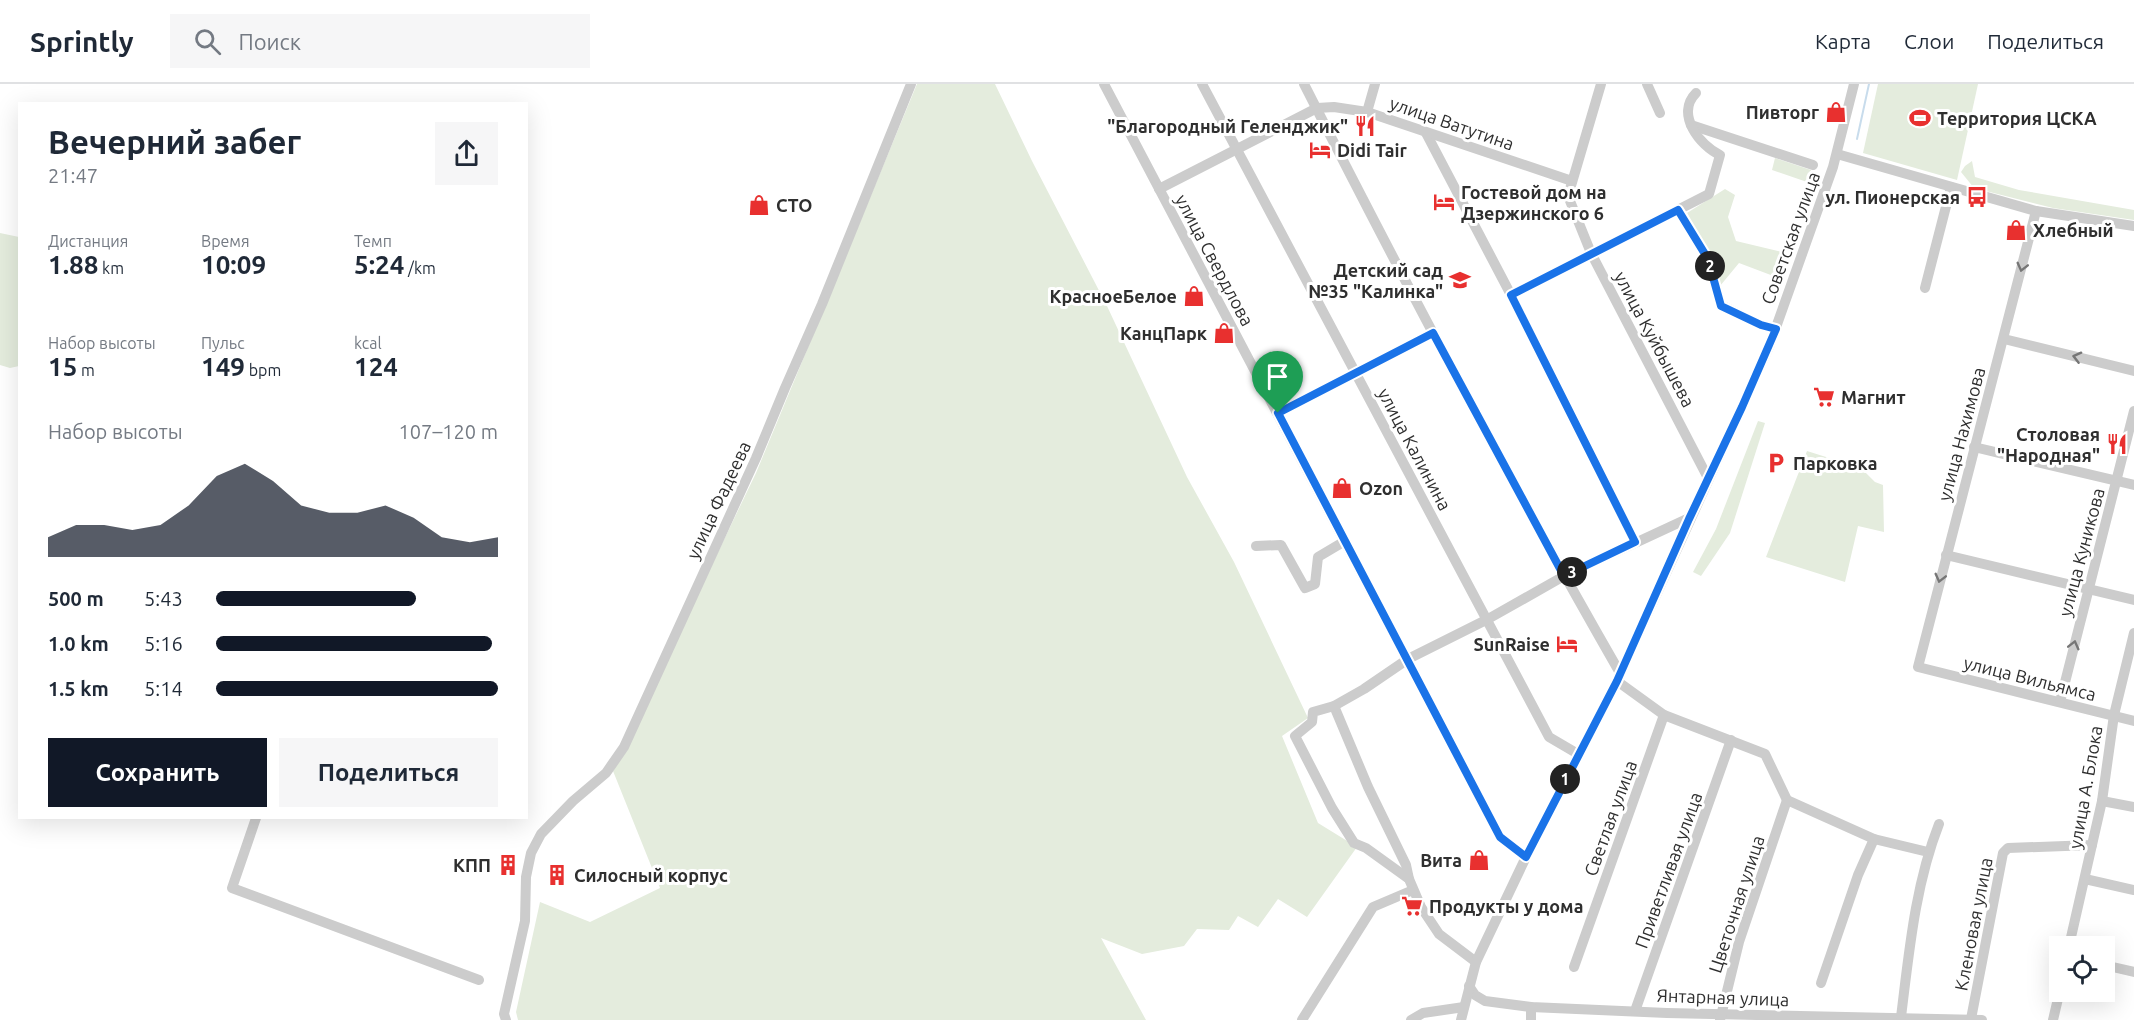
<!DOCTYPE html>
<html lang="ru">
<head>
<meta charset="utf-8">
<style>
  body { margin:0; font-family:Ubuntu,sans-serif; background:#f6f6f7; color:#1f2937; height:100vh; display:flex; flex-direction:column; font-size:22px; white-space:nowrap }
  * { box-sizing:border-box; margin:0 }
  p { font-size:20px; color:#747a83 }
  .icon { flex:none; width:33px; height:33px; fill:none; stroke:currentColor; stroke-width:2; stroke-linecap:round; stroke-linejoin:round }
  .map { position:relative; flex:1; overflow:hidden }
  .sheet { position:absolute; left:18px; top:18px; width:510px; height:717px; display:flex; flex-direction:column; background:#fff; border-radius:0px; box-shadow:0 6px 24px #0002 }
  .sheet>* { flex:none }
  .buttons { position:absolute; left:2049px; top:852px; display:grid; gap:12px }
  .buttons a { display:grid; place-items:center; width:66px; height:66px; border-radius:0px; background:#fff; box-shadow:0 6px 24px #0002; font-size:30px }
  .pin { position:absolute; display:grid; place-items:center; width:51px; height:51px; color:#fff; margin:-62px -26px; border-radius:50% 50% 50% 0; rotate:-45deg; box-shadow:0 0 6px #0007 }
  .pin .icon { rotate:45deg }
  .km { position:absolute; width:30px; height:30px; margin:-15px; border-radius:50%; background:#222; color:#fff; font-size:16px; line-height:30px; text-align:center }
  .round { display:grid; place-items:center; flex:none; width:63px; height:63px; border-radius:0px; background:#f6f6f7 }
  .overview { display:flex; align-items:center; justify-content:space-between; height:102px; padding:0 30px }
  h1 { font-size:33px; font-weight:700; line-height:45px }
  .figures { display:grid; grid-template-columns:repeat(3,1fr); gap:9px; height:102px; padding:6px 30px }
  .figures div { display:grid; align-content:center }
  .figures b { font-size:26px; font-weight:700 }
  .figures small { font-size:16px; font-weight:400 }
  .figures p { font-size:16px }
  .chart { height:168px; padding:12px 30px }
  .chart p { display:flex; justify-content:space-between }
  .chart svg { width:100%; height:108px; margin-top:6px; fill:#111827; opacity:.7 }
  .cta { display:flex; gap:12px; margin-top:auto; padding:12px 30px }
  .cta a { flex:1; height:69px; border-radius:0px; background:#111827; color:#fff; font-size:24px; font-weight:700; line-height:69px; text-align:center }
  .cta a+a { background:#f6f6f7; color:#1f2937 }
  ul { padding:0 30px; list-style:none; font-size:20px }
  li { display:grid; grid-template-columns:96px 72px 1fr; align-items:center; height:45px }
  li i { height:15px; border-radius:8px; background:#111827 }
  header { display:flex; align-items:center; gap:36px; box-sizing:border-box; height:84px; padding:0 30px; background:#fff; border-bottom:2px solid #e0e1e3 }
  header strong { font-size:28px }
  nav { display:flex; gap:33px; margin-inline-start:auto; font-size:21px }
  .search { width:420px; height:54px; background:#f6f6f7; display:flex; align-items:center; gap:15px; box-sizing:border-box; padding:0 21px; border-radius:0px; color:#747a83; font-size:22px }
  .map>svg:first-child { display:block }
</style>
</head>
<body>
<header>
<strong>Sprintly</strong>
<div class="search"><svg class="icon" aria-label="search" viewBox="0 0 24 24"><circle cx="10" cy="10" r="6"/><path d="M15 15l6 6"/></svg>Поиск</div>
<nav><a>Карта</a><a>Слои</a><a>Поделиться</a></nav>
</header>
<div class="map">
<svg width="2134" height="936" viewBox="0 0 2134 936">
  <rect width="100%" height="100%" fill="#fff"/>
  <g fill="#e4ecdd">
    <polygon points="917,0 995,0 1032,77 1107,222 1187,393 1234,478 1308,634 1282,652 1318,739 1357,763 1307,833 1278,815 1258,843 1238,832 1229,846 1197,845 1184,862 1142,870 1101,854 1146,936 518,936 516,928 540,818 590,838 660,804 613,687 756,389"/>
    <polygon points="1878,0 1978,0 1957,96 1863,69"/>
    <polygon points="1775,74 1811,86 1807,98 1772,86"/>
    <polygon points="1972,77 1975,93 2019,106 2134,126 2134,136 2053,124 1974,104 1961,88 1965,82"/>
    <polygon points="1725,105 1735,111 1728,133 1736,157 1791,170 1781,195 1739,179 1720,202 1709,170 1687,129"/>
    <polygon points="0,149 19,153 19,282 10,284 0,281"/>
    <polygon points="1758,337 1765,339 1730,449 1701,492 1693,488 1716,445"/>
    <polygon points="1807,367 1861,384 1875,398 1883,401 1884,448 1858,442 1845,498 1766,473"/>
  </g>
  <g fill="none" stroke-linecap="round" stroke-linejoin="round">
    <polyline stroke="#c8dcec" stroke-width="2" points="1857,55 1869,0"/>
    <g stroke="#ccc" stroke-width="10">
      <polyline points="1104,0 1500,753 1526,773"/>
      <polyline points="1202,0 1549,653 1578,670"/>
      <path d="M1304,0C1405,199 1509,396 1620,589"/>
      <polyline points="1601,0 1568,112 1591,169 1708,394"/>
      <polyline points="1647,0 1660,29"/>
      <polyline points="1367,28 1375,0"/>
      <polyline points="1691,41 1813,81"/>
      <polyline points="1426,49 1511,211 1635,458"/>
      <polyline points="1837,70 2036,127 2134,142"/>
      <polyline points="1159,105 1317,24 1334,23 1367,28 1572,97"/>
      <polyline points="1678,126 1708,175 1721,221 1761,241 1776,245"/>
      <polyline points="2036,127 1918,583 2134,637"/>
      <polyline points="1925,204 1951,103"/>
      <path d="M1511,211L1709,110L1720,71C1700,62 1675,30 1696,9"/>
      <polyline points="2004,255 2134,287"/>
      <polyline points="1278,329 1433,249"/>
      <polyline points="1974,363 2134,401"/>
      <polyline points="1256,462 1281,461 1305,504 1315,500 1318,473 1345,457"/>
      <polyline points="1946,471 2134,516"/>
      <polyline points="1617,597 1664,631 1765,670 1787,716 1874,755 1928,768"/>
      <polyline points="2060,618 2134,327"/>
      <polyline points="1334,622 1368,703 1406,781 1409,795"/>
      <polyline points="2102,717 2134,723"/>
      <polyline points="256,734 232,804 479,896"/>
      <polyline points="2085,795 2134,806"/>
      <polyline points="2069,862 2102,717 2114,631 2134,549"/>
      <polyline points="1476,878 1439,850 1421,823 1409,795 1366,764 1354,759 1332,724 1295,652 1312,638 1313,628 1334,622 1364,605 1408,575 1488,535 1564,492 1689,434"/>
      <polyline points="2104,881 2134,888"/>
      <polyline points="1574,883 1664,631"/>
      <polyline points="1821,899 1858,791 1874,755"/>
      <polyline points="1469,902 1475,911 1485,917 1531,923 1667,929 1982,936"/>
      <polyline points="1635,927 1731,656"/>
      <path d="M1901,933C1909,869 1915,801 1939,740"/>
      <polyline points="1971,935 2003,769 2008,764 2092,761"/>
      <polyline points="506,936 504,930 525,837 526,793 531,769 541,750 573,717 606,689 624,663 756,374 785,304 822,220 911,0"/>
      <polyline points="1302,936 1373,823 1413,806"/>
      <polyline points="1411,936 1423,929 1464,923"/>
      <polyline points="1461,936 1476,878 1526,773 1617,597 1769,263 1833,83 1854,0"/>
      <polyline points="1531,936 1531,923"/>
      <polyline points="1720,936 1739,858 1787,716"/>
      <polyline points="2053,936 2060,906"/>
    </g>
  </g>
  <defs><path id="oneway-chevron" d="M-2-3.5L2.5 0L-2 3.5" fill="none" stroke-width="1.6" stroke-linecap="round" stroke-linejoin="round" transform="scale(1.5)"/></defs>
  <g stroke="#767676">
    <use href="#oneway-chevron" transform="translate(2022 183) rotate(104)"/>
    <use href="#oneway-chevron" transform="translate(2077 273) rotate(-166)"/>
    <use href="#oneway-chevron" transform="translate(1940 494) rotate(104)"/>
    <use href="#oneway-chevron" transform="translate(2074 561) rotate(-76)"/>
  </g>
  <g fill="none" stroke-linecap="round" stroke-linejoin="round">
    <defs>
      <polygon id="route" points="1678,126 1708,175 1721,222 1761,241 1776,245 1742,323 1689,435 1617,597 1526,773 1500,753 1278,329 1433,249 1564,492 1635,458 1511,211"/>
    </defs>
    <use href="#route" stroke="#fff" stroke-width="12"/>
    <use href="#route" stroke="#1a73e8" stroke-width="8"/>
  </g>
  <defs>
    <symbol id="shop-bare" viewBox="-9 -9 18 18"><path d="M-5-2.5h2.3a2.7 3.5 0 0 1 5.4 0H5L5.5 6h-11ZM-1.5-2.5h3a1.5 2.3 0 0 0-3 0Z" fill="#e8302f" stroke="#fff" stroke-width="2.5" paint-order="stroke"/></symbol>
    <symbol id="stadium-bare" viewBox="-9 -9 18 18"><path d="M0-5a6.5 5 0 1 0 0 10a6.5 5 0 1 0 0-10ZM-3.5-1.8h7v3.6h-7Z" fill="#e8302f" stroke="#fff" stroke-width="2.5" paint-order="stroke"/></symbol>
    <symbol id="restaurant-bare" viewBox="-9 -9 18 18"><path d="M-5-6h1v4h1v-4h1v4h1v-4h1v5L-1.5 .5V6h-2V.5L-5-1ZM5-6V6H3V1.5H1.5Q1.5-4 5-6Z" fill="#e8302f" stroke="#fff" stroke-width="2.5" paint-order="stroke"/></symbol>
    <symbol id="hotel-bare" viewBox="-9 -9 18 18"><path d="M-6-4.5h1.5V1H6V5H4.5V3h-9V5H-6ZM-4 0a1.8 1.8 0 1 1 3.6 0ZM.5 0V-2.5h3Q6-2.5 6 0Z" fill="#e8302f" stroke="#fff" stroke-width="2.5" paint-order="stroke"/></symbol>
    <symbol id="bus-bare" viewBox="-9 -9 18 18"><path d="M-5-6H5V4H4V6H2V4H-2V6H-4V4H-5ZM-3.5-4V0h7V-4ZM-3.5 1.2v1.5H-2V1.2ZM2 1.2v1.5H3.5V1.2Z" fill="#e8302f" stroke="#fff" stroke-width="2.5" paint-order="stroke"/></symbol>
    <symbol id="school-bare" viewBox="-9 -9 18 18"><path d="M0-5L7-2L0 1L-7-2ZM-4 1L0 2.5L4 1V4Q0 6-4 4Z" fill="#e8302f" stroke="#fff" stroke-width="2.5" paint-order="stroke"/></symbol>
    <symbol id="supermarket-bare" viewBox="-9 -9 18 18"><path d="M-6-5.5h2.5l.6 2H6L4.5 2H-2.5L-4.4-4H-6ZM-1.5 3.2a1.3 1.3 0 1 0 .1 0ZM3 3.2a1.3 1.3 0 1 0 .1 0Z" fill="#e8302f" stroke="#fff" stroke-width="2.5" paint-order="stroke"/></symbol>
    <symbol id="parking-bare" viewBox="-9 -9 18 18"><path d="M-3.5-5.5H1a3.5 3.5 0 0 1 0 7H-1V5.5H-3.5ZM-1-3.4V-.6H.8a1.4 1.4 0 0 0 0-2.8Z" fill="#e8302f" stroke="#fff" stroke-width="2.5" paint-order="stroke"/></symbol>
    <symbol id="building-bare" viewBox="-9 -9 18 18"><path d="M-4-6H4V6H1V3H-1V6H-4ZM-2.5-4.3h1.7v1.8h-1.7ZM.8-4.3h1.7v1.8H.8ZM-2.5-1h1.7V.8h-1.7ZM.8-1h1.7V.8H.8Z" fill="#e8302f" stroke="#fff" stroke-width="2.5" paint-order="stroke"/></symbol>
  </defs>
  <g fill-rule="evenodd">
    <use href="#shop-bare" x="1821" y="13" width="30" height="30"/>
    <use href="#stadium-bare" x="1905" y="19" width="30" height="30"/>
    <use href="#restaurant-bare" x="1350" y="27" width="30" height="30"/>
    <use href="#hotel-bare" x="1305" y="51" width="30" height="30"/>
    <use href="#bus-bare" x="1962" y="98" width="30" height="30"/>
    <use href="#hotel-bare" x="1429" y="103" width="30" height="30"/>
    <use href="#shop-bare" x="744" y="106" width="30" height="30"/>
    <use href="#shop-bare" x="2001" y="131" width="30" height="30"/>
    <use href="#school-bare" x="1445" y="181" width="30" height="30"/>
    <use href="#shop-bare" x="1179" y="197" width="30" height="30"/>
    <use href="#shop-bare" x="1209" y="234" width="30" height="30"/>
    <use href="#supermarket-bare" x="1809" y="298" width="30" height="30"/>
    <use href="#restaurant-bare" x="2102" y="345" width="30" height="30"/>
    <use href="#parking-bare" x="1761" y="364" width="30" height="30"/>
    <use href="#shop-bare" x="1327" y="389" width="30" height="30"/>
    <use href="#hotel-bare" x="1552" y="545" width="30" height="30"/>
    <use href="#shop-bare" x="1464" y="761" width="30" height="30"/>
    <use href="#building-bare" x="493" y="766" width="30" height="30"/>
    <use href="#building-bare" x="542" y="776" width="30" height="30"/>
    <use href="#supermarket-bare" x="1397" y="807" width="30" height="30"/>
  </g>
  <g text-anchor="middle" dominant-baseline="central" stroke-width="6" stroke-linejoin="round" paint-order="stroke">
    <g font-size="18" font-weight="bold" fill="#2f2f2f" stroke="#fff" text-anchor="end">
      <text x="1819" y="28">Пивторг</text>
      <text x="1937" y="34" text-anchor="start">Территория ЦСКА</text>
      <text x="1348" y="42">"Благородный Геленджик"</text>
      <text x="1337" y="66" text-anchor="start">Didi Tair</text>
      <text x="1461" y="108" text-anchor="start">Гостевой дом на<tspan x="1461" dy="21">Дзержинского 6</tspan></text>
      <text x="1960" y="113">ул. Пионерская</text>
      <text x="776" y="121" text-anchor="start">СТО</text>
      <text x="2033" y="146" text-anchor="start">Хлебный</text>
      <text x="1443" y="186">Детский сад<tspan x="1443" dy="21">№35 "Калинка"</tspan></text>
      <text x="1177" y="212">КрасноеБелое</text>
      <text x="1207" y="249">КанцПарк</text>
      <text x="1841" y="313" text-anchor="start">Магнит</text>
      <text x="2100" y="350">Столовая<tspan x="2100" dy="21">"Народная"</tspan></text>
      <text x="1793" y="379" text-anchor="start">Парковка</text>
      <text x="1359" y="404" text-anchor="start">Ozon</text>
      <text x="1550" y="560">SunRaise</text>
      <text x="1462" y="776">Вита</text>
      <text x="491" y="781">КПП</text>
      <text x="574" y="791" text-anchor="start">Силосный корпус</text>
      <text x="1429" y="822" text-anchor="start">Продукты у дома</text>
    </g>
    <g font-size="18" fill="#2f2f2f" stroke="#fff">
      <text transform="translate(1452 39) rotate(19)">улица Ватутина</text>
      <text transform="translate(1790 154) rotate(-70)">Советская улица</text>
      <text transform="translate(1215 176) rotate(62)">улица Свердлова</text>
      <text transform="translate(1655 255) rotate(62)">улица Куйбышева</text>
      <text transform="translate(1961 350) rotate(-75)">улица Нахимова</text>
      <text transform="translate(1415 365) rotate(62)">улица Калинина</text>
      <text transform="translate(718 416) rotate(-65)">улица Фадеева</text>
      <text transform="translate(2081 468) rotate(-75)">улица Куникова</text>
      <text transform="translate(2030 594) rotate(14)">улица Вильямса</text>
      <text transform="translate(2085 703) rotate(-80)">улица А. Блока</text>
      <text transform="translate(1610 734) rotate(-70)">Светлая улица</text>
      <text transform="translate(1668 786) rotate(-70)">Приветливая улица</text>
      <text transform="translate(1736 820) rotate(-72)">Цветочная улица</text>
      <text transform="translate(1973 840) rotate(-79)">Кленовая улица</text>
      <text transform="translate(1723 913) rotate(2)">Янтарная улица</text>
    </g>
  </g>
</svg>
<div class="buttons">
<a><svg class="icon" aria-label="locate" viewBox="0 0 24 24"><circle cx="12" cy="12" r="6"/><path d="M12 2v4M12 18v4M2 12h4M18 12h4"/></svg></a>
</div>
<div class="pin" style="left:1278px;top:329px;background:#1e9e55"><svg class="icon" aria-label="arrive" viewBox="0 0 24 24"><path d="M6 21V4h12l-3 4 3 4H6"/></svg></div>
<b class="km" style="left:1565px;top:695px">1</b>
<b class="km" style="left:1710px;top:182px">2</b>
<b class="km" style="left:1572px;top:488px">3</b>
<section class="sheet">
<div class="overview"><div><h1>Вечерний забег</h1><p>21:47</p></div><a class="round"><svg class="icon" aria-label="share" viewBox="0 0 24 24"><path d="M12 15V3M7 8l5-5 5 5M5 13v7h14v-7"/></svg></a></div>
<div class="figures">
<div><p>Дистанция</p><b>1.88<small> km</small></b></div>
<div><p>Время</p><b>10:09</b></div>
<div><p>Темп</p><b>5:24<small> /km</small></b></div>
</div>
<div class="figures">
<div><p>Набор высоты</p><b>15<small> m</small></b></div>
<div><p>Пульс</p><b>149<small> bpm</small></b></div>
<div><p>kcal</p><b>124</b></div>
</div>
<div class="chart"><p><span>Набор высоты</span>107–120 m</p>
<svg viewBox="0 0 160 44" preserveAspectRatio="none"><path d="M0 44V36L10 31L20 31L30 33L40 31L50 23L60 11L70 6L80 13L90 23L100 26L110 26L120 23L130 28L140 36L150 38L160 36V44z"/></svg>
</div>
<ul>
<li><b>500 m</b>5:43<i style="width:71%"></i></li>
<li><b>1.0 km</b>5:16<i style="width:98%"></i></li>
<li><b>1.5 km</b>5:14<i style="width:100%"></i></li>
</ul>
<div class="cta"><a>Сохранить</a><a>Поделиться</a></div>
</section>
</div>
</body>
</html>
